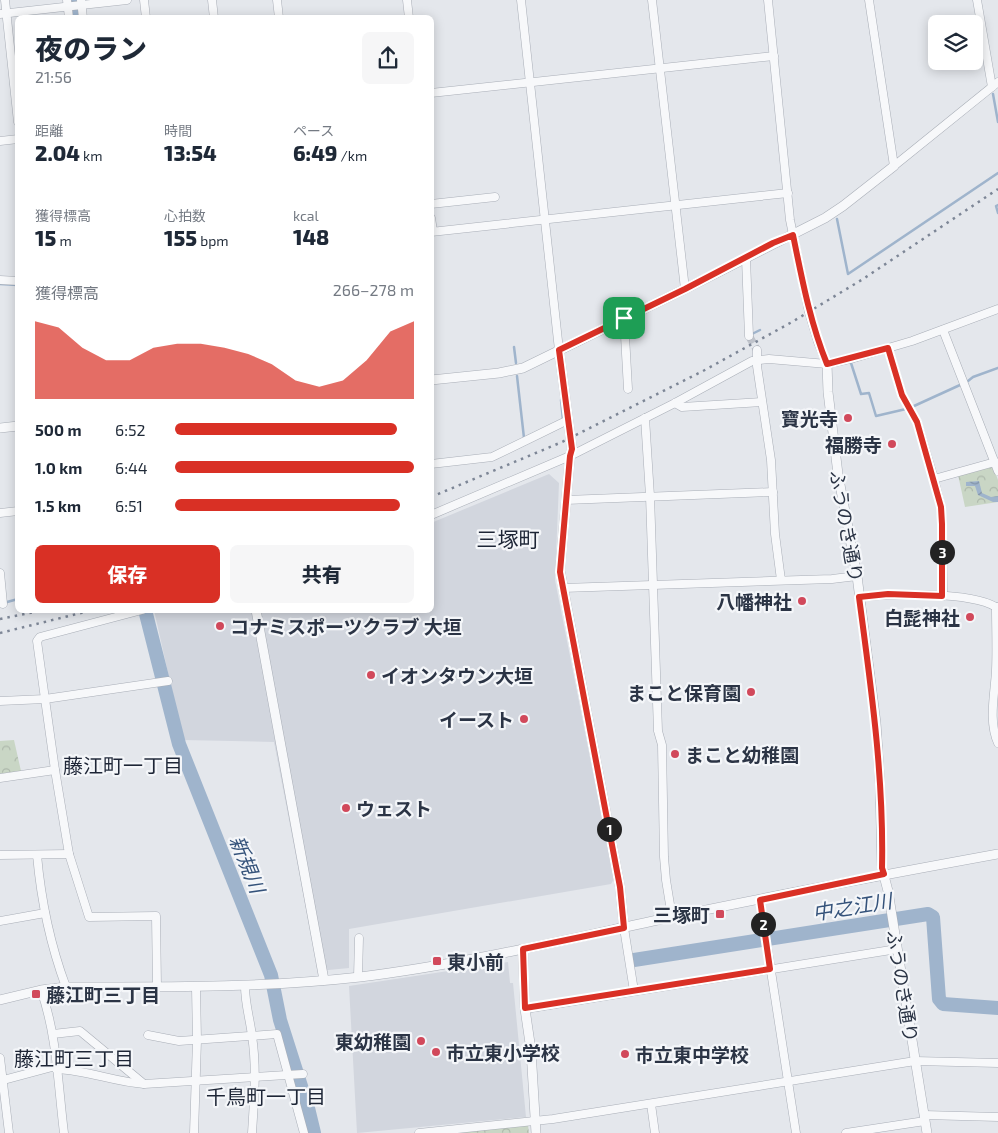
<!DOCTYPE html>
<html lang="ja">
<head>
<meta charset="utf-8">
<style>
  body { margin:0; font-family:"Exo 2","Noto Sans JP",sans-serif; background:#f6f6f7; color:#1f2937; height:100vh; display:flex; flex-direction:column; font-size:19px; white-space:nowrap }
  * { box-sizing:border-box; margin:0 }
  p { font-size:16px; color:#747a83 }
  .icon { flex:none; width:28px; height:28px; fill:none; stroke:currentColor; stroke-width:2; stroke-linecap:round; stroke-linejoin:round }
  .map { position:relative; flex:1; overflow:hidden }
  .panel { position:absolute; left:15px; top:15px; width:419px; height:598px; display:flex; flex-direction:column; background:#fff; border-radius:8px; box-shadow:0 2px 12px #0003 }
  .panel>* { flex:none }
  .controls { position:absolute; left:928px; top:15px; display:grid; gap:10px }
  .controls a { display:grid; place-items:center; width:55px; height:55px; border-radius:8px; background:#fff; box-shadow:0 2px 12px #0003; font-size:25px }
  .pin { position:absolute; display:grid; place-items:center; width:42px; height:42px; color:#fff; margin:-21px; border-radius:10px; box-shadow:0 2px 8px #0006 }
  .km { position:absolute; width:25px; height:25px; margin:-12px; border-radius:50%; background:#222; color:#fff; font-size:14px; line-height:25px; text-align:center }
  .round { display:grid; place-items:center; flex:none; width:52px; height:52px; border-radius:8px; background:#f6f6f7 }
  .headline { display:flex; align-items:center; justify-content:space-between; height:85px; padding:0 20px }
  h1 { font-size:28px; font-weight:800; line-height:38px }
  .metrics { display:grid; grid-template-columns:repeat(3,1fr); gap:8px; height:85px; padding:5px 20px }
  .metrics div { display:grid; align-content:center }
  .metrics b { font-size:21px; font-weight:800 }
  .metrics small { font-size:14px; font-weight:400 }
  .metrics p { font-size:14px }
  .chart { height:140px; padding:10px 20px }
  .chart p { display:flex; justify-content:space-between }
  .chart svg { width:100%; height:90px; margin-top:5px; fill:#d93025; opacity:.7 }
  .action { display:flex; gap:10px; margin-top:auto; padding:10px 20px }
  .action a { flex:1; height:58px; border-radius:8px; background:#d93025; color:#fff; font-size:20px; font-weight:800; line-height:58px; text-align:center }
  .action a+a { background:#f6f6f7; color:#1f2937 }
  ul { padding:0 20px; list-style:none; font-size:16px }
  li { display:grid; grid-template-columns:80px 60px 1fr; align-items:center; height:38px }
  li i { height:12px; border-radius:6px; background:#d93025 }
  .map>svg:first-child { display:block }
</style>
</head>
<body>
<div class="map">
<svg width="998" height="1133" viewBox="0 0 998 1133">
  <defs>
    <pattern id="park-crowns" width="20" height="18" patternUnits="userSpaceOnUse" patternTransform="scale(1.25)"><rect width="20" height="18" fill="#c9d6c5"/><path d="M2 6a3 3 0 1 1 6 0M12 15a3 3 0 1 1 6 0" fill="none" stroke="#adb8ab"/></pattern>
    <pattern id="water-waves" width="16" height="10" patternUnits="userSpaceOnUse" patternTransform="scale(1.25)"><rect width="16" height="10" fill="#9fb4cc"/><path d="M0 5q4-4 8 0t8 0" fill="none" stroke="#8293a7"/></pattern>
  </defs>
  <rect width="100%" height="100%" fill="#e4e7ec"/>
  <g fill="#d2d6de">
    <polygon points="549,474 559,483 555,580 614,879 611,884 349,929 349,968 318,971 274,742 183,740 154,610 431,610 431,523"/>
    <polygon points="508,962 510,983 513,983 526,1117 357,1133 349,986"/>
  </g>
  <g fill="url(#park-crowns)">
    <polygon points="993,466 998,480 998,502 965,507 958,475"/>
    <polygon points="14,740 21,771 0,774 0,741"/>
    <polygon points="528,1125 529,1133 448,1133"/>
  </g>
  <polygon fill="url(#water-waves)" points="979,481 982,493 991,497 998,496 998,502 993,502 978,495 975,486 966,486 966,482"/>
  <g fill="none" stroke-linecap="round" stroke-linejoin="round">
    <g stroke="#9fb4cc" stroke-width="2.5">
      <polyline points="993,94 998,122"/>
      <polyline points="998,205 996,206 998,213"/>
      <polyline points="837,219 848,274 998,173"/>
      <polyline points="0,284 18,285"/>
      <polyline points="752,333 752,334 760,330"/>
      <polyline points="514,347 516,363"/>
      <polyline points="851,363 861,394 869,393 876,416 906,409"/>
      <polyline points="517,376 524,438"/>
      <polyline points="968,381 973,377 998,368"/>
      <polyline points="561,400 563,420"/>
      <polyline points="914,406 960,385"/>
      <polyline points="7,602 18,599"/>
    </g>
    <g stroke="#9fb4cc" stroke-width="14">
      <polyline points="74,0 76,18"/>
      <polyline points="145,610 179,744 271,975 280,1020 308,1108 314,1133"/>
      <polyline points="634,960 928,914 933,917 939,999 943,1004 998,1008"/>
    </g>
    <polyline stroke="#bfc3cb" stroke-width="8" stroke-dasharray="8 4" stroke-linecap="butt" points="749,336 757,350"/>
    <defs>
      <g id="minor">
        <polyline points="5,0 18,122"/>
        <polyline points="67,0 69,18"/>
        <polyline points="81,0 83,18"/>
        <polyline points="144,0 146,18"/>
        <polyline points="212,0 214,18"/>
        <polyline points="277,0 279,18"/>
        <polyline points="407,0 409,18"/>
        <polyline points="521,0 559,350"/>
        <polyline points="652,0 685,289"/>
        <polyline points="768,0 790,220 809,312 818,342 827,364"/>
        <polyline points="869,0 894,166 998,82"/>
        <polyline points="977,0 992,87"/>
        <polyline points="0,14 127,0"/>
        <polyline points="431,93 774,56"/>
        <polyline points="0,141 18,139"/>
        <polyline points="431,204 495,197"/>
        <polyline points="431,218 433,231"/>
        <polyline points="431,232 788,193"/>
        <polyline points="746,259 749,336"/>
        <polyline points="0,280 18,281"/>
        <polyline points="624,318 628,389"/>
        <polyline points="943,330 998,471"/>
        <polyline points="888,348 902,395 917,422 934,479 995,462"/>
        <polyline points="757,350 757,366 771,460 775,534 781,580"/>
        <polyline points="675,403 682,407 762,402"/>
        <polyline points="645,418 650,496 658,731 662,745 664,857 666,880 672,917"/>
        <polyline points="431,464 492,457 568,420"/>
        <polyline points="934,479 941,507 942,524 943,596"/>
        <polyline points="566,500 773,492"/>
        <polyline points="0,513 18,511"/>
        <polyline points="431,515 570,456 675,403 752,361 769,359 827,364 854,358 912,341 998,309"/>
        <polyline points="0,573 3,604"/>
        <polyline points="563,588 832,579 857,576"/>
        <path d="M859,597C892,594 969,591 996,607"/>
        <path d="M998,607H996C996,628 997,649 996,670C995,693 988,721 998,743"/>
        <polyline points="0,701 45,699 37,641 40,637 142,610"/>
        <polyline points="0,778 55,770"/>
        <polyline points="0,855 69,854"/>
        <path d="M37,855C41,900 50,944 66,987"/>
        <polyline points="760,900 796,1133"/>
        <polyline points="0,921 45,913"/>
        <polyline points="624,928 634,991"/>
        <polyline points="358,977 359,938"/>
        <path d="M245,986C245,1004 250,1019 252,1036C257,1068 254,1101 252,1133"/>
        <polyline points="157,987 156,916 89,917 69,854 55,770 45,699 168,681"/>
        <path d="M41,990C57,1035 58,1085 64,1133"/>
        <polyline points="525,1009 897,949"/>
        <polyline points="53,1034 80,1031 144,1084"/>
        <polyline points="148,1035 179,1041 277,1034 304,1133"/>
        <polyline points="0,1058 9,1133"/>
        <path d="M56,1069C87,1070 114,1082 144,1084L303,1074"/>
        <polyline points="0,1081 56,1066"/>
        <polyline points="651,1104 655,1133"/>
        <polyline points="924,1115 998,1117"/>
        <polyline points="194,1133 197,1040 196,988"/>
        <polyline points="419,1133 553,1119 915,1061 998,1063"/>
        <polyline points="846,1133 925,1121"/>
      </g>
      <g id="tertiary">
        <polyline points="559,350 572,449 570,456 560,571 620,887 624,928"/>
        <polyline points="827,364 828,392 838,474 857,576 876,723 880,784 882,868 888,891 927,1133"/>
        <polyline points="431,380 499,373 523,368 685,289 825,218 843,206 894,166"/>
        <polyline points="0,428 18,426"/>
        <polyline points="256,610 324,980"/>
        <polyline points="523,949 525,1009 531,1050 536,1133"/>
        <path d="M0,1000L41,990L66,987C164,987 262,988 360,977C465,964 568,939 672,917C780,894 889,874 998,854"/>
      </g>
    </defs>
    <use href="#minor" stroke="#a9aeb7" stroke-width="9"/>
    <use href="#tertiary" stroke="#a9aeb7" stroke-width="10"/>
    <use href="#minor" stroke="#f7f8fa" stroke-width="8"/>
    <use href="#tertiary" stroke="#f7f8fa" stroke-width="9"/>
    <g stroke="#7d8696" stroke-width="2.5" stroke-dasharray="2.5 5" stroke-linecap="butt">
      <polyline points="431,497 562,442 703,371 792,322 863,279 998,189"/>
      <polyline points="0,619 45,610"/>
      <polyline points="0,633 93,610"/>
    </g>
  </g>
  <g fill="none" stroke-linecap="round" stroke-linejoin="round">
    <defs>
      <path id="route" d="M793,235C802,279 810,322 827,364L888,348L902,395L917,422L941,507L942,524V596L888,594L859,597C871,687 884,777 882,868L884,874L760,900L770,969L525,1008L523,949L624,928L620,887L560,572L570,456L572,449L559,350L685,289L773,243Z"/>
    </defs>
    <use href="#route" stroke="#fff" stroke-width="10"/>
    <use href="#route" stroke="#d93025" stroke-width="6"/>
  </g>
  <g fill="#d1495b" stroke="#f4f6f9" stroke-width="2">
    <circle cx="848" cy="418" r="5"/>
    <circle cx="892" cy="444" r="5"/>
    <circle cx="802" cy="601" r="5"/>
    <circle cx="970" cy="617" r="5"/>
    <circle cx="220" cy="626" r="5"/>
    <circle cx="371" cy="675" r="5"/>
    <circle cx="751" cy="692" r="5"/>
    <circle cx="524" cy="719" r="5"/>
    <circle cx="675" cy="754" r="5"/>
    <circle cx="346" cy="808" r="5"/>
    <rect x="715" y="909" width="10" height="10" rx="2.5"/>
    <rect x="432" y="956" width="10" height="10" rx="2.5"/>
    <rect x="31" y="989" width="10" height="10" rx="2.5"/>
    <circle cx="421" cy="1041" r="5"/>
    <circle cx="436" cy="1052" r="5"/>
    <circle cx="625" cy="1054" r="5"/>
  </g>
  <g text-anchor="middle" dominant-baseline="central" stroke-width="4.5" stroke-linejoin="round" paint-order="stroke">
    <g font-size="19" font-weight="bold" fill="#2b3445" stroke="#f4f6f9" text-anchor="end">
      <text x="838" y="418">寶光寺</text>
      <text x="882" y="444">福勝寺</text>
      <text x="792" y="601">八幡神社</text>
      <text x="960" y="617">白髭神社</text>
      <text x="230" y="626" text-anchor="start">コナミスポーツクラブ 大垣</text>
      <text x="381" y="675" text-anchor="start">イオンタウン大垣</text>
      <text x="741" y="692">まこと保育園</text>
      <text x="514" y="719">イースト</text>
      <text x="685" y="754" text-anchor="start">まこと幼稚園</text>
      <text x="356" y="808" text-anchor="start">ウェスト</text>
      <text x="710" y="914">三塚町</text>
      <text x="447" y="961" text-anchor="start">東小前</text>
      <text x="46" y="994" text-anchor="start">藤江町三丁目</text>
      <text x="411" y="1041">東幼稚園</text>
      <text x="446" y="1052" text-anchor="start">市立東小学校</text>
      <text x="635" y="1054" text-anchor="start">市立東中学校</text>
    </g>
    <g font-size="19" fill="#2b3445" stroke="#f4f6f9">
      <text transform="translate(847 526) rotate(80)">ふうのき通り</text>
      <text transform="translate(903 986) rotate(81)">ふうのき通り</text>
    </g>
    <g font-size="20" fill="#1d2536" stroke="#f4f6f9">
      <text x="123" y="765">藤江町一丁目</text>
      <text x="74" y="1058">藤江町三丁目</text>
      <text x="266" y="1096">千鳥町一丁目</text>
    </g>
    <g font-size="20" font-style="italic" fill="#34527a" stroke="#f4f6f9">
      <text transform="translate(248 864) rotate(68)">新規川</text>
      <text transform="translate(852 906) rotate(-9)">中之江川</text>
    </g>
    <g font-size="21" fill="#1d2536" stroke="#f4f6f9">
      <text x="508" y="538">三塚町</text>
    </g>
  </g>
</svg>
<div class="controls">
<a><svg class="icon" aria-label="layers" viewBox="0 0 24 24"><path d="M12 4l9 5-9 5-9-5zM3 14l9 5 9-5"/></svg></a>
</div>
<div class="pin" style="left:624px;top:318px;background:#1e9e55"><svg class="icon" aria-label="arrive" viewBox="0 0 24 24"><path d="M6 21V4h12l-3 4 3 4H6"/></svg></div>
<b class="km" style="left:609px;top:829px">1</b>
<b class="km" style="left:763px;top:924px">2</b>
<b class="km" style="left:942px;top:552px">3</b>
<section class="panel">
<div class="headline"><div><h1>夜のラン</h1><p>21:56</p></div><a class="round"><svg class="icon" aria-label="share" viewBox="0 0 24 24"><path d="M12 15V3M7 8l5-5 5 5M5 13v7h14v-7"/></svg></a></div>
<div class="metrics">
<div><p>距離</p><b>2.04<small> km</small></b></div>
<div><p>時間</p><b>13:54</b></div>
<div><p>ペース</p><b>6:49<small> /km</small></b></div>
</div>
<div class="metrics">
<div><p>獲得標高</p><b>15<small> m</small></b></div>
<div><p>心拍数</p><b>155<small> bpm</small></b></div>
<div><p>kcal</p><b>148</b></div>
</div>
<div class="chart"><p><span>獲得標高</span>266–278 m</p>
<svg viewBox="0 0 160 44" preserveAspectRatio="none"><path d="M0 44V6L10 9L20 19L30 25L40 25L50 19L60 17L70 17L80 19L90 22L100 27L110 35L120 38L130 35L140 25L150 11L160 6V44z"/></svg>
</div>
<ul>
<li><b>500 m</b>6:52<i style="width:93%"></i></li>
<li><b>1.0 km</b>6:44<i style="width:100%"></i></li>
<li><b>1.5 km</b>6:51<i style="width:94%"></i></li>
</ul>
<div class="action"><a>保存</a><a>共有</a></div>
</section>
</div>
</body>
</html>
